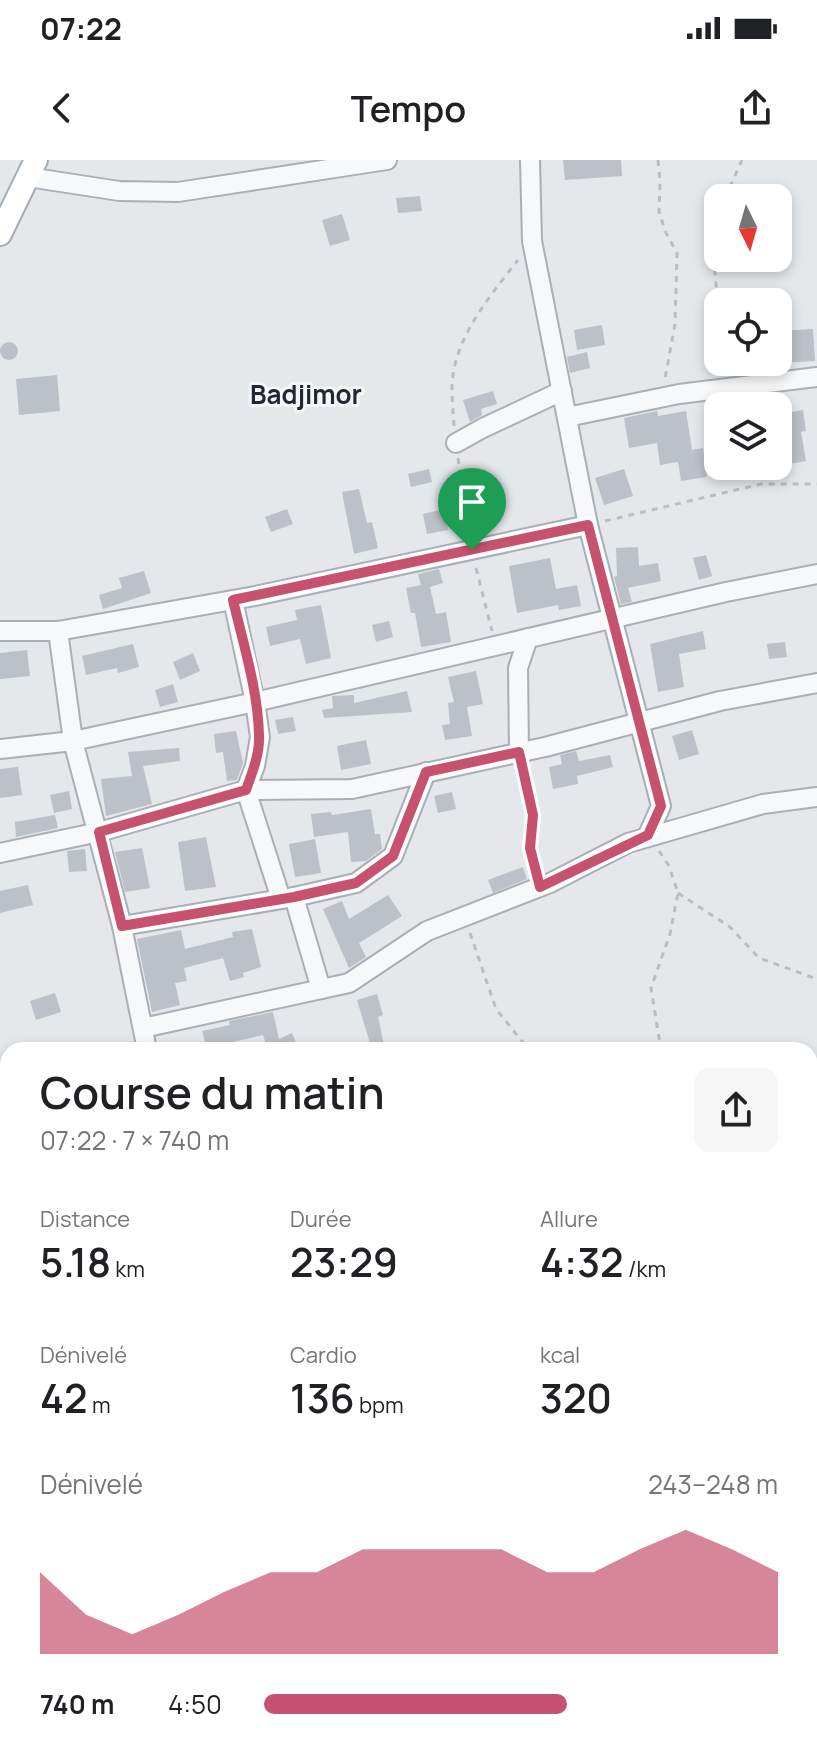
<!DOCTYPE html>
<html lang="fr">
<head>
<meta charset="utf-8">
<style>
  body { margin:0; font-family:Manrope,sans-serif; background:#f6f6f6; color:#202124; height:100vh; display:flex; flex-direction:column; font-size:30px; white-space:nowrap }
  * { box-sizing:border-box; margin:0 }
  p { font-size:26px; color:#757577 }
  .icon { flex:none; width:44px; height:44px; fill:none; stroke:currentColor; stroke-width:2; stroke-linecap:round; stroke-linejoin:round }
  .map { position:relative; flex:1; overflow:hidden }
  .panel { position:absolute; left:0px; top:882px; width:818px; height:708px; display:flex; flex-direction:column; background:#fff; border-radius:24px 24px 0 0; box-shadow:0 4px 12px #0003 }
  .panel>* { flex:none }
  .needle { width:52px; rotate:175deg }
  .controls { position:absolute; left:704px; top:24px; display:grid; gap:16px }
  .controls a { display:grid; place-items:center; width:88px; height:88px; border-radius:16px; background:#fff; box-shadow:0 4px 12px #0003; font-size:40px }
  .pin { position:absolute; display:grid; place-items:center; width:68px; height:68px; color:#fff; margin:-82px -34px; border-radius:50% 50% 50% 0; rotate:-45deg; box-shadow:0 0 8px #0007 }
  .pin .icon { rotate:45deg }
  .round { display:grid; place-items:center; flex:none; width:84px; height:84px; border-radius:16px; background:#f6f6f6 }
  .headline { display:flex; align-items:center; justify-content:space-between; height:136px; padding:0 40px }
  h1 { font-size:44px; font-weight:600; line-height:60px }
  .stats { display:grid; grid-template-columns:repeat(3,1fr); gap:12px; height:136px; padding:8px 40px }
  .stats div { display:grid; align-content:center }
  .stats b { font-size:40px; font-weight:600 }
  .stats small { font-size:22px; font-weight:400 }
  .stats p { font-size:22px }
  .chart { height:224px; padding:16px 40px }
  .chart p { display:flex; justify-content:space-between }
  .chart svg { width:100%; height:144px; margin-top:8px; fill:#c7526f; opacity:.7 }
  ul { padding:0 40px; list-style:none; font-size:26px }
  li { display:grid; grid-template-columns:128px 96px 1fr; align-items:center; height:60px }
  li i { height:20px; border-radius:10px; background:#c7526f }
  .status { display:flex; justify-content:space-between; align-items:center; height:56px; padding:0 40px; background:#fff; direction:ltr }
  .status svg { height:22px; fill:currentColor }
  header { display:flex; justify-content:space-between; align-items:center; height:104px; padding:0 40px; background:#fff; font-size:36px; font-weight:600 }
  .map>svg:first-child { display:block }
</style>
</head>
<body>
<div class="status"><b>07:22</b><svg viewBox="0 0 49 12"><path d="M0 12V9h3v3zM5 12V6h3v6zM10 12V3h3v9zM15 12V0h3v12zM26 1h20v11H26zM47 4h2v5h-2z"/></svg></div>
<header><svg class="icon" aria-label="back" viewBox="0 0 24 24"><path d="M15 5l-7 7 7 7"/></svg>Tempo<svg class="icon" aria-label="share" viewBox="0 0 24 24"><path d="M12 15V3M7 8l5-5 5 5M5 13v7h14v-7"/></svg></header>
<div class="map">
<svg width="817" height="1590" viewBox="0 0 817 1590">
  <rect width="100%" height="100%" fill="#e4e8eb"/>
  <g fill="#bcc1c8">
    <polygon points="563,0 621,0 622,16 565,20"/>
    <polygon points="420,36 422,51 398,53 396,38"/>
    <polygon points="342,54 350,80 330,86 322,60"/>
    <polygon points="602,165 605,185 577,190 574,170"/>
    <polygon points="813,169 815,201 778,203 778,171"/>
    <circle cx="9" cy="191" r="9"/>
    <polygon points="587,192 590,208 570,213 567,197"/>
    <polygon points="57,215 60,251 19,255 16,219"/>
    <polygon points="493,231 497,244 481,249 482,255 470,262 463,240"/>
    <polygon points="803,250 806,271 801,272 806,301 778,306 778,254"/>
    <polygon points="657,251 658,256 686,251 692,290 703,288 707,317 681,321 678,302 660,305 657,283 629,288 624,258"/>
    <polygon points="429,309 432,322 411,327 408,314"/>
    <polygon points="624,309 633,336 604,345 595,318"/>
    <polygon points="359,329 367,363 372,362 378,388 354,394 342,332"/>
    <polygon points="287,349 293,364 271,372 265,357"/>
    <polygon points="443,349 448,370 427,374 423,354"/>
    <polygon points="638,387 639,406 658,403 661,421 628,428 632,442 621,444 614,417 617,416 616,388"/>
    <polygon points="706,395 712,416 699,420 693,398"/>
    <polygon points="550,398 556,429 577,425 581,446 559,450 558,445 517,453 509,406"/>
    <polygon points="439,409 443,423 430,427 436,454 446,452 451,482 421,487 415,453 411,453 406,428 421,425 418,414"/>
    <polygon points="144,411 151,433 103,449 99,435 122,428 119,418"/>
    <polygon points="321,445 331,498 306,504 300,479 270,486 266,467 297,460 295,450"/>
    <polygon points="389,461 393,477 376,482 372,465"/>
    <polygon points="703,471 706,489 679,494 684,527 658,532 650,484"/>
    <polygon points="785,482 787,497 769,499 767,484"/>
    <polygon points="133,484 139,507 118,513 117,508 86,515 82,496"/>
    <polygon points="27,490 30,516 0,519 0,493"/>
    <polygon points="193,493 200,511 180,520 173,502"/>
    <polygon points="476,511 483,544 467,547 472,576 445,580 442,565 450,564 448,543 454,542 448,517"/>
    <polygon points="173,524 178,542 160,547 155,530"/>
    <polygon points="407,531 412,552 324,558 322,550 333,548 332,536 354,535 354,543"/>
    <polygon points="293,557 296,571 278,574 275,560"/>
    <polygon points="692,570 699,594 679,600 672,576"/>
    <polygon points="236,571 243,603 237,620 227,621 223,592 216,593 214,574"/>
    <polygon points="366,580 371,604 341,610 337,586"/>
    <polygon points="179,588 180,601 143,606 152,644 106,656 101,619 132,616 128,592"/>
    <polygon points="576,591 579,601 610,595 613,607 577,616 578,624 553,629 549,607 562,604 560,595"/>
    <polygon points="18,607 22,635 0,638 0,609"/>
    <polygon points="69,631 72,649 54,653 50,635"/>
    <polygon points="452,632 456,649 438,653 434,636"/>
    <polygon points="371,649 375,674 380,674 382,689 366,701 351,702 348,672 314,677 311,654 331,652 332,655"/>
    <polygon points="55,655 58,668 16,677 15,662"/>
    <polygon points="206,677 216,727 185,731 178,682"/>
    <polygon points="315,679 321,713 295,717 289,684"/>
    <polygon points="142,688 150,728 125,732 115,692"/>
    <polygon points="85,689 87,711 69,712 67,691"/>
    <polygon points="523,707 527,719 493,733 488,720"/>
    <polygon points="28,725 33,745 0,753 0,731"/>
    <polygon points="388,735 402,756 359,783 366,797 349,808 323,749 342,741 349,759"/>
    <polygon points="252,769 261,807 243,813 244,817 230,821 223,798 184,808 187,821 175,823 180,845 152,852 137,779 181,770 185,789 233,777 232,772"/>
    <polygon points="55,833 61,852 36,860 30,841"/>
    <polygon points="377,834 383,855 378,857 385,890 372,890 357,840"/>
    <polygon points="273,852 279,879 292,873 299,890 252,890 266,884 263,875 229,883 231,890 207,890 202,871 230,865 229,861"/>
  </g>
  <g fill="none" stroke-linecap="round" stroke-linejoin="round">
    <defs>
      <g id="minor">
        <polyline points="530,0 532,81 588,365 661,646 648,675"/>
        <polyline points="28,17 119,31 178,32 387,0"/>
        <polyline points="567,257 679,234 817,217"/>
        <polyline points="456,283 483,268 562,231"/>
        <polyline points="233,440 255,542 260,577 255,606 246,630 281,739"/>
        <polyline points="0,471 58,471 255,436 588,365"/>
        <polyline points="58,471 73,581 122,766 147,890"/>
        <polyline points="0,589 73,581 255,542 726,432 817,414"/>
        <polyline points="519,592 518,508 528,478"/>
        <polyline points="0,693 99,672 246,630 352,629 545,587 720,541 817,523"/>
        <polyline points="294,737 321,829"/>
        <polyline points="122,766 294,737 356,723 393,696 426,612"/>
        <polyline points="143,868 349,823 427,771 550,723 628,683 763,644 817,637"/>
        <polyline points="810,1097 817,1095"/>
        <polyline points="0,1254 8,1253"/>
        <polyline points="191,1582 194,1590"/>
      </g>
      <polyline id="major" points="0,74 36,0"/>
    </defs>
    <use href="#minor" stroke="#a9afb5" stroke-width="22"/>
    <use href="#major" stroke="#a4adb6" stroke-width="26"/>
    <g stroke="#babec3" stroke-width="3" stroke-dasharray="6 6" stroke-linecap="butt">
      <polyline points="658,0 660,22 659,52 666,73 677,93 675,164 665,219"/>
      <polyline points="725,38 742,0"/>
      <polyline points="718,62 713,90 718,148"/>
      <path d="M454,266C453,247 450,228 454,209C462,169 493,132 518,100"/>
      <polyline points="458,298 469,373"/>
      <polyline points="605,361 761,324 817,324"/>
      <polyline points="476,408 492,471"/>
      <polyline points="523,610 533,655 530,688 536,712"/>
      <polyline points="659,691 669,706 678,733 670,774 651,828 661,890"/>
      <polyline points="678,733 730,767 759,798 817,819"/>
      <polyline points="470,773 496,849 529,890"/>
      <polyline points="810,1200 817,1207"/>
      <polyline points="810,1296 817,1292"/>
      <polyline points="276,1590 297,1582"/>
      <polyline points="601,1590 604,1582"/>
    </g>
    <use href="#minor" stroke="#f7f8fa" stroke-width="18"/>
    <use href="#major" stroke="#fff" stroke-width="22"/>
  </g>
  <g fill="none" stroke-linecap="round" stroke-linejoin="round">
    <defs>
      <path id="route" d="M588,365L661,646L648,675L540,727L530,688L533,655L519,592L426,612L393,696L356,723L294,737L122,766L99,672L246,630C252,613 260,594 259,575C258,530 243,483 233,440Z"/>
    </defs>
    <use href="#route" stroke="#fff" stroke-width="16"/>
    <use href="#route" stroke="#c7526f" stroke-width="10"/>
  </g>
  <g text-anchor="middle" dominant-baseline="central" stroke-width="6" stroke-linejoin="round" paint-order="stroke">
    <g font-size="26" font-weight="bold" fill="#1f2834" stroke="#f4f6f8">
      <text x="306" y="234">Badjimor</text>
    </g>
  </g>
</svg>
<div class="controls">
<a><svg class="needle" viewBox="-14 -14 28 28"><path d="M0-13l5 13h-10z" fill="#e53935"/><path d="M0 13l5-13h-10z" fill="#757577"/></svg></a>
<a><svg class="icon" aria-label="locate" viewBox="0 0 24 24"><circle cx="12" cy="12" r="6"/><path d="M12 2v4M12 18v4M2 12h4M18 12h4"/></svg></a>
<a><svg class="icon" aria-label="layers" viewBox="0 0 24 24"><path d="M12 4l9 5-9 5-9-5zM3 14l9 5 9-5"/></svg></a>
</div>
<div class="pin" style="left:472px;top:390px;background:#1e9e55"><svg class="icon" aria-label="arrive" viewBox="0 0 24 24"><path d="M6 21V4h12l-3 4 3 4H6"/></svg></div>
<section class="panel">
<div class="headline"><div><h1>Course du matin</h1><p>07:22 · 7 × 740 m</p></div><a class="round"><svg class="icon" aria-label="share" viewBox="0 0 24 24"><path d="M12 15V3M7 8l5-5 5 5M5 13v7h14v-7"/></svg></a></div>
<div class="stats">
<div><p>Distance</p><b>5.18<small> km</small></b></div>
<div><p>Durée</p><b>23:29</b></div>
<div><p>Allure</p><b>4:32<small> /km</small></b></div>
</div>
<div class="stats">
<div><p>Dénivelé</p><b>42<small> m</small></b></div>
<div><p>Cardio</p><b>136<small> bpm</small></b></div>
<div><p>kcal</p><b>320</b></div>
</div>
<div class="chart"><p><span>Dénivelé</span>243–248 m</p>
<svg viewBox="0 0 160 44" preserveAspectRatio="none"><path d="M0 44V19L10 32L20 38L30 32L40 25L50 19L60 19L70 12L80 12L90 12L100 12L110 19L120 19L130 12L140 6L150 12L160 19V44z"/></svg>
</div>
<ul>
<li><b>740 m</b>4:50<i style="width:59%"></i></li>
</ul>
</section>
</div>
</body>
</html>
